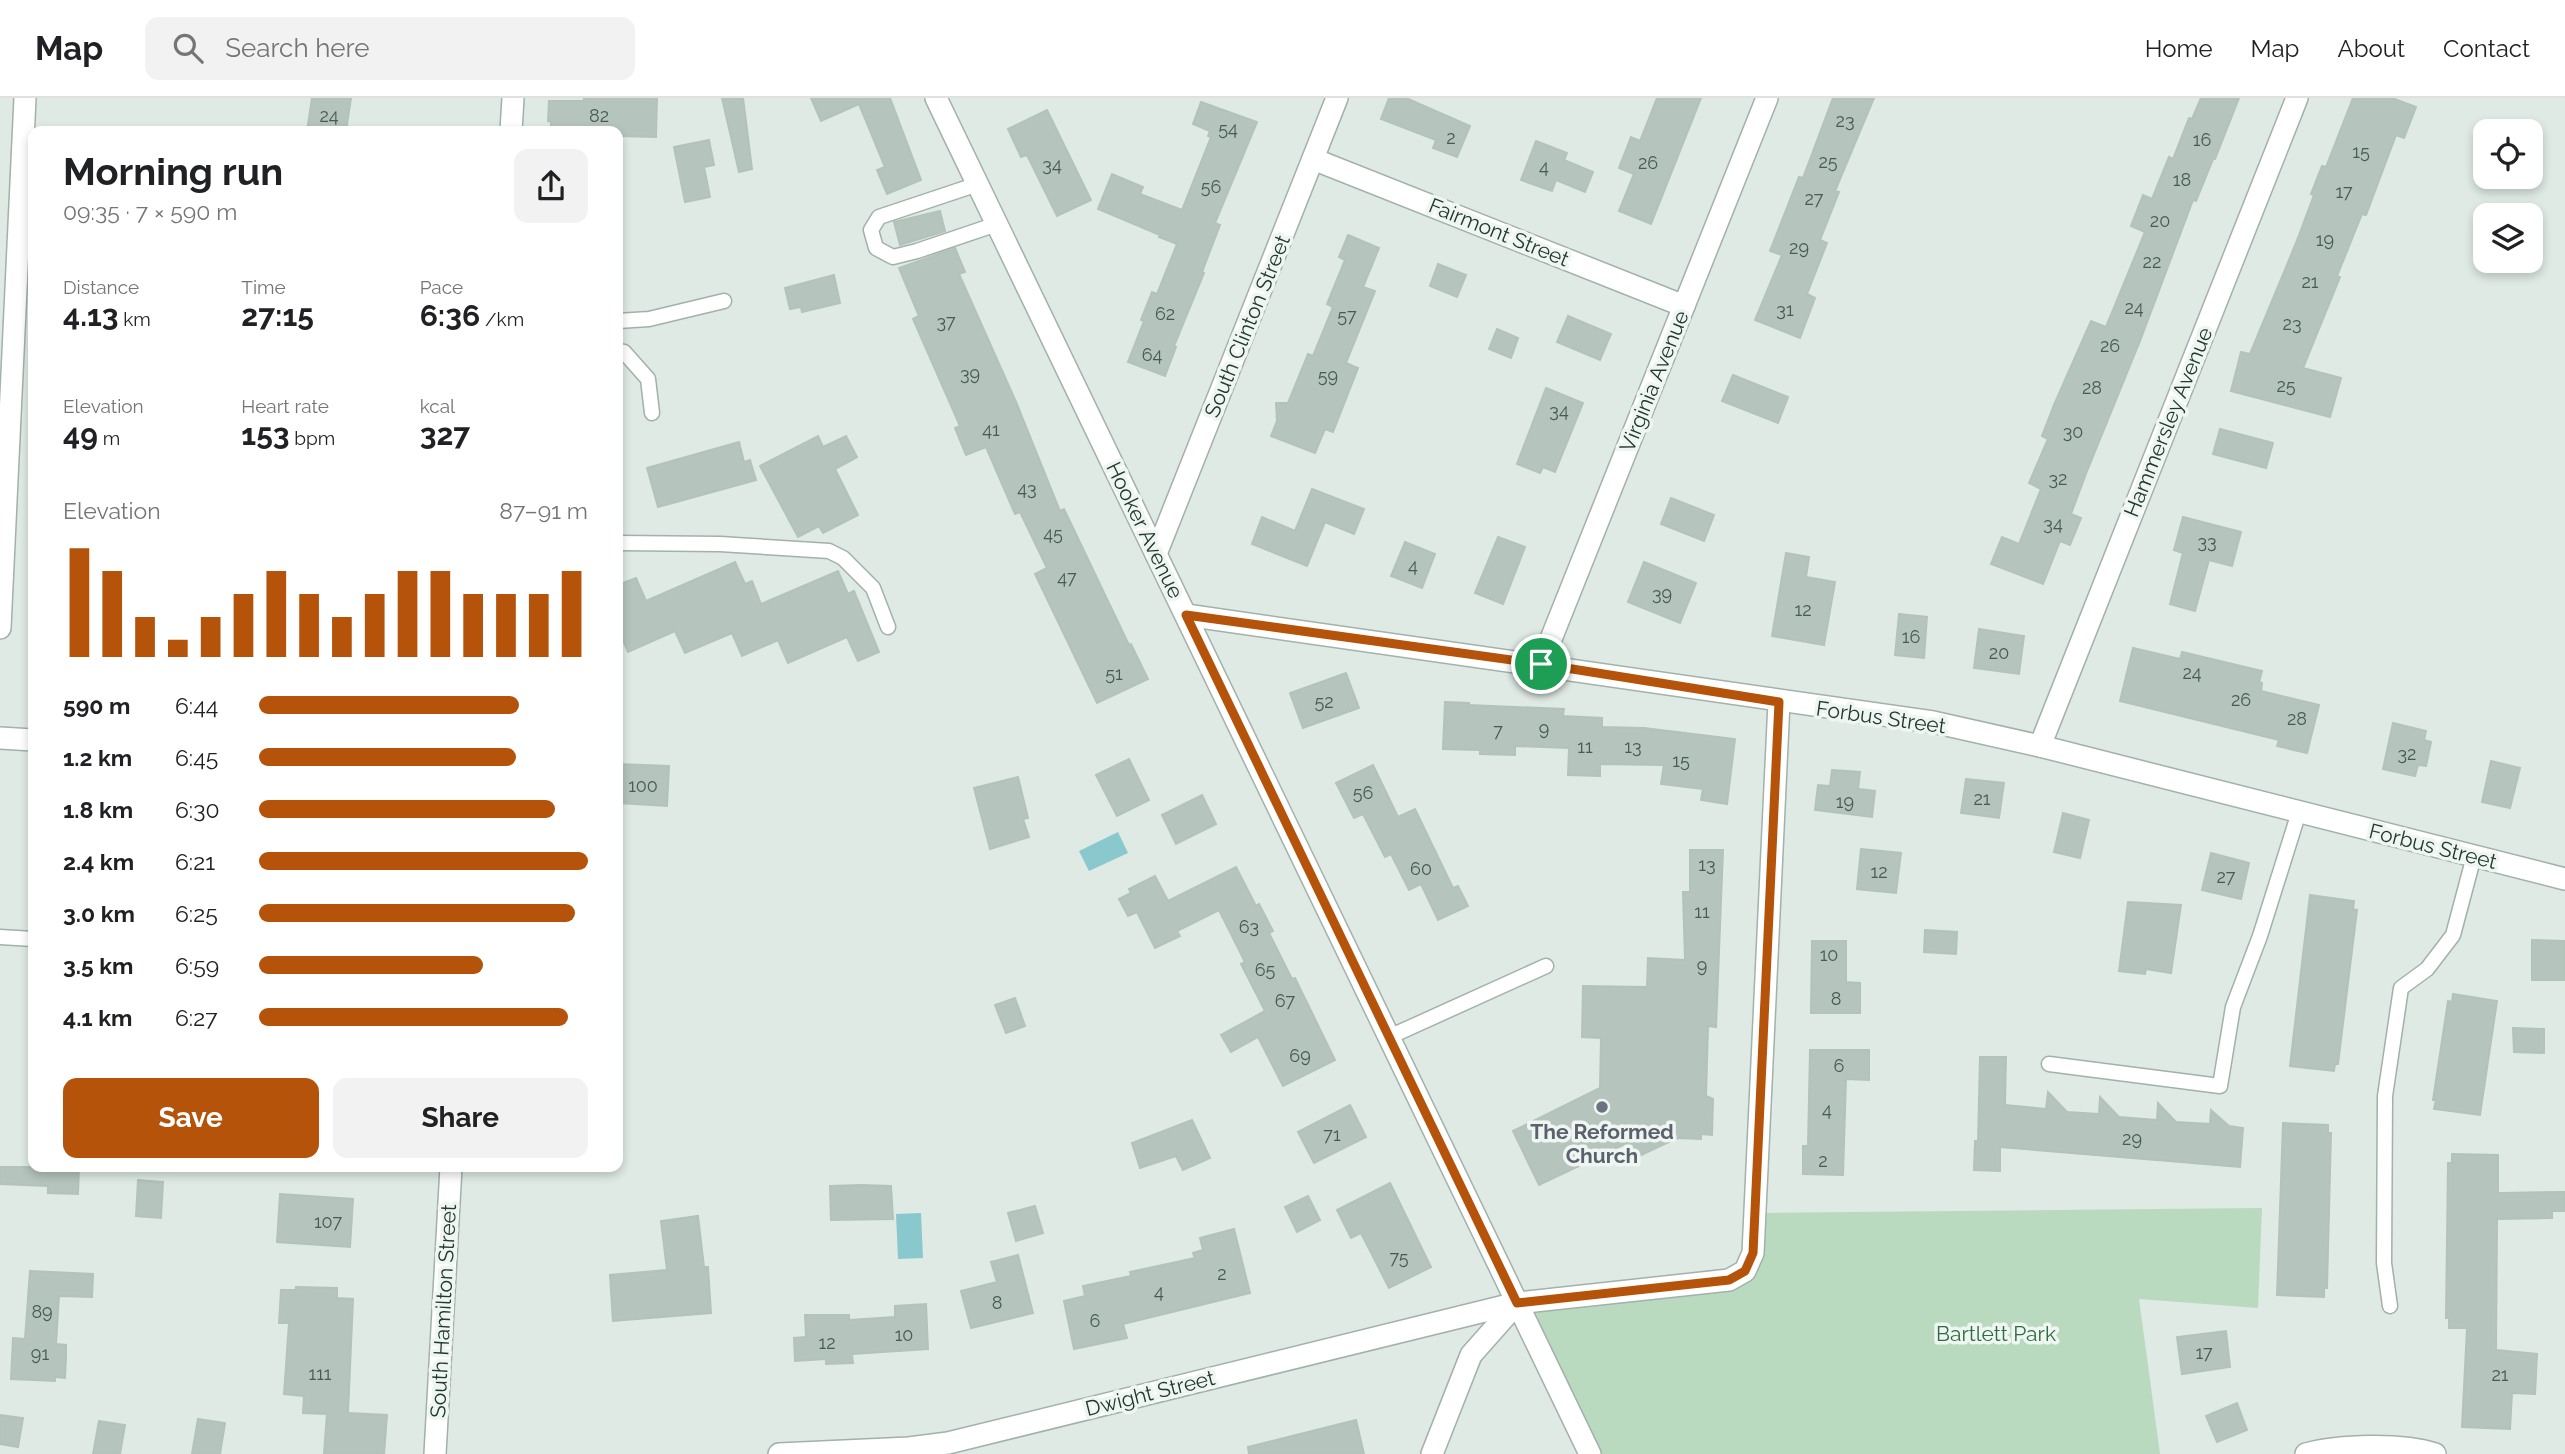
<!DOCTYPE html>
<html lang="en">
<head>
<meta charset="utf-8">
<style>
  body { margin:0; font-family:Raleway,sans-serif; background:#f2f2f2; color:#202124; height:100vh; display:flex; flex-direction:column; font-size:26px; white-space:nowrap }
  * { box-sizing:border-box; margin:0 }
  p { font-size:23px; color:#757577 }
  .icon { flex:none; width:38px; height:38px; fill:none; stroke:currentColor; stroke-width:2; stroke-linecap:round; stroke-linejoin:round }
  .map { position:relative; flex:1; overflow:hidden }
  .sheet { position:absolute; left:28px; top:28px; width:595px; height:1046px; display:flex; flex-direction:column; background:#fff; border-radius:14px; box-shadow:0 4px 10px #0003 }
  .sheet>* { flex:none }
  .buttons { position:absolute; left:2473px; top:21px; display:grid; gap:14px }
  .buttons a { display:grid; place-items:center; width:70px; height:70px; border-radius:14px; background:#fff; box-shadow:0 4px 10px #0003; font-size:35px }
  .pin { position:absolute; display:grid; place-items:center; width:60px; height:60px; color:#fff; margin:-30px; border:4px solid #fff; border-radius:50%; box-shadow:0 2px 7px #0007 }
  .round { display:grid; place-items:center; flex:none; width:74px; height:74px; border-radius:14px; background:#f2f2f2 }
  .headline { display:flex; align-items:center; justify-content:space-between; height:119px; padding:0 35px }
  h1 { font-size:38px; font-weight:700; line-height:52px }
  .stats { display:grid; grid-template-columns:repeat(3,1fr); gap:10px; height:119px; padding:7px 35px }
  .stats div { display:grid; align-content:center }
  .stats b { font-size:30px; font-weight:700 }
  .stats small { font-size:19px; font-weight:400 }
  .stats p { font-size:19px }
  .chart { height:196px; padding:14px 35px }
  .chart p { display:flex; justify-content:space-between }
  .chart svg { width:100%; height:126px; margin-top:7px; stroke:#b45309; stroke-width:6 }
  .cta { display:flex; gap:14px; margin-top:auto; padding:14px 35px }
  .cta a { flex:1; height:80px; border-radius:14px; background:#b45309; color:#fff; font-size:28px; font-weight:700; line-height:80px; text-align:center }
  .cta a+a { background:#f2f2f2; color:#202124 }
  ul { padding:0 35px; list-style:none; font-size:23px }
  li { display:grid; grid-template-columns:112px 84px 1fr; align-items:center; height:52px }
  li i { height:18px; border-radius:9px; background:#b45309 }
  header { display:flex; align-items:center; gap:42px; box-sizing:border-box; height:98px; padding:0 35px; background:#fff; border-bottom:2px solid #e0e0e0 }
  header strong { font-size:33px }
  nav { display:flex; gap:38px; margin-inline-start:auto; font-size:24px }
  .search { width:490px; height:63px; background:#f2f2f2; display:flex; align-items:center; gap:18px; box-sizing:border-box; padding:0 24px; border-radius:14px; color:#757577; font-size:26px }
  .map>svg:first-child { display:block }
</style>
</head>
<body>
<header>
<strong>Map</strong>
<div class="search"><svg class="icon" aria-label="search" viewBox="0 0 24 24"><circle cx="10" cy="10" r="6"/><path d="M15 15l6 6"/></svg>Search here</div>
<nav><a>Home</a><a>Map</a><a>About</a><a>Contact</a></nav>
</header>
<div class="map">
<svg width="2565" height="1356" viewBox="0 0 2565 1356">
  <rect width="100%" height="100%" fill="#dfeae4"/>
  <polygon fill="#b9dabf" points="2262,1110 2258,1210 2139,1201 2160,1356 1590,1356 1517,1205 1745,1173 1755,1115"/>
  <g fill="#89c8cc">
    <polygon points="1118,734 1128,755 1089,773 1079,753"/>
    <polygon points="921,1115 923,1160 898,1161 896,1116"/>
  </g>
  <g fill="#b5c4bd" stroke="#b2c3ba" stroke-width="2">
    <polygon points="312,0 351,0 346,33 307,33"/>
    <polygon points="584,0 657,0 656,39 618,38 618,33 551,33 551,24 548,23 549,3 584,3"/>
    <polygon points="722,0 743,0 752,71 739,74"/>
    <polygon points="811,0 890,0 921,82 887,96 877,72 885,69 859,6 821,23"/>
    <polygon points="1389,0 1406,0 1470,28 1457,59 1433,50 1436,42 1381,21"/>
    <polygon points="1657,0 1701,0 1651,126 1619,113 1634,76 1619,70 1631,39 1640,43"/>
    <polygon points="1833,0 1874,0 1835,93 1839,94 1820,142 1827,145 1807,196 1815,200 1800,240 1755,222 1782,157 1770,153 1799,79 1803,80"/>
    <polygon points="2201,0 2239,0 2215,61 2213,61 2196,103 2193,102 2140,243 2087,373 2071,416 2081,420 2070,447 2060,443 2043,486 1991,466 2002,439 2019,446 2041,391 2029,385 2048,341 2042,338 2054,307 2091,223 2106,229 2145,134 2131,128 2143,97 2152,101 2169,59 2173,61 2189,20 2192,21"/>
    <polygon points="2353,0 2392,0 2416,9 2404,40 2396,37 2366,117 2362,116 2337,178 2340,179 2303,270 2341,280 2330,319 2231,293 2241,254 2250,256 2296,145 2314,97 2311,96 2322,68 2326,69"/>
    <polygon points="1201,4 1257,24 1215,125 1220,127 1202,174 1204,175 1174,248 1176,249 1165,278 1128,264 1144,223 1141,222 1152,194 1157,196 1177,146 1159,139 1160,137 1098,111 1112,76 1143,89 1140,96 1182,112 1211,39 1208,38 1210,33 1193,26"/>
    <polygon points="1047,12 1091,102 1057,118 1027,57 1021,59 1008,31"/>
    <polygon points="709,42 714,67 704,69 710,99 685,104 674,49"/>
    <polygon points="1536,43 1567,55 1564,62 1593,74 1585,94 1556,82 1552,93 1521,82"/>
    <polygon points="940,113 945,133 900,147 894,124"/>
    <polygon points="1348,137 1379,150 1363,189 1375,193 1346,265 1358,270 1333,334 1325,331 1315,355 1271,338 1277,323 1276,305 1288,305 1308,256 1313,258 1333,209 1327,206 1345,162 1339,159"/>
    <polygon points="955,150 965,174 959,176 1016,304 1060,413 1064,411 1129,547 1131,546 1148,581 1097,605 1035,476 1047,470 1020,414 1015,416 986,349 966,357 955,330 960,328 913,221 919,218 899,170"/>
    <polygon points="1438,166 1466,177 1457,199 1430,188"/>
    <polygon points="834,177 840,205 802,214 801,209 790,211 785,190"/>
    <polygon points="1568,218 1611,236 1600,262 1557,244"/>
    <polygon points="1497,231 1518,240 1511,260 1489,251"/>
    <polygon points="1733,277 1788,299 1778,325 1722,303"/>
    <polygon points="1546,290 1583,305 1555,374 1543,369 1540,375 1517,366"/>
    <polygon points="2220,331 2273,345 2266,370 2213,356"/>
    <polygon points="818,338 823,349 846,338 857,359 835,371 858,417 823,435 819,428 798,439 760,368"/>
    <polygon points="739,344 744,364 750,362 756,382 658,409 647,370"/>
    <polygon points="1312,391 1364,411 1354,436 1325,424 1307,468 1252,446 1262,419 1295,433"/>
    <polygon points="1671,400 1714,417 1704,443 1661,426"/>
    <polygon points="2183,419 2241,434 2232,468 2209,462 2195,513 2170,506 2183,455 2174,452"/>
    <polygon points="1498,439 1525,449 1503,506 1475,495"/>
    <polygon points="1405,444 1435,456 1422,490 1391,478"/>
    <polygon points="1786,455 1809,459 1806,479 1835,484 1824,547 1772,538"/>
    <polygon points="735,464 745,486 752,483 761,506 838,473 848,496 854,493 879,554 858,563 847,539 788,565 778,542 742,558 732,535 685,555 675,533 628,554 618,531 618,487 636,480 646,503"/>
    <polygon points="1644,464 1696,485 1680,525 1628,504"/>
    <polygon points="1899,516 1927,519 1924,560 1895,557"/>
    <polygon points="1979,531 2024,538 2019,576 1974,570"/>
    <polygon points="2133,550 2180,561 2182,554 2262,573 2259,584 2262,585 2261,593 2319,607 2307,655 2277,648 2279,642 2120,603"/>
    <polygon points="1346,575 1359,610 1303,630 1290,595"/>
    <polygon points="1445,604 1469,605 1469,607 1564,611 1563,618 1602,620 1602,629 1644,630 1735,641 1727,706 1701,702 1703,691 1661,686 1664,667 1600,666 1600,678 1568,677 1569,650 1515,648 1515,657 1480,656 1480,652 1443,651"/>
    <polygon points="2393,625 2426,633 2424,642 2431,644 2426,668 2418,667 2415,678 2383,671"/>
    <polygon points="1129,661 1149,702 1117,718 1096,677"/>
    <polygon points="2491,663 2520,670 2510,710 2482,704"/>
    <polygon points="618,666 669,668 667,708 618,705"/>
    <polygon points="1373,667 1398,719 1415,711 1453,790 1458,788 1468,808 1438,822 1421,786 1409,792 1391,756 1385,759 1363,716 1354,720 1336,685"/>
    <polygon points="1832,672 1860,674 1858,691 1875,693 1872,719 1815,712 1818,687 1830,688"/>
    <polygon points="1018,679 1028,720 1023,721 1029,739 990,751 974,690"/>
    <polygon points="1966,681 2004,685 1999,720 1961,715"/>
    <polygon points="1202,697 1216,726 1176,746 1162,717"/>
    <polygon points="2063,715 2089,722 2080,760 2054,754"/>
    <polygon points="1861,751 1901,755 1896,795 1857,791"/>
    <polygon points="1690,752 1723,752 1716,929 1708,928 1706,998 1713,1001 1712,1037 1701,1036 1701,1041 1677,1040 1633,1061 1625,1046 1539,1087 1513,1033 1600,990 1601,940 1582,939 1583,888 1647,889 1648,860 1685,862 1683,794 1690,794"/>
    <polygon points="2211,755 2249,765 2241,801 2202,792"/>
    <polygon points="1236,769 1256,808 1259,806 1273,833 1269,835 1292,881 1295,880 1335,962 1283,988 1258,939 1231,954 1221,937 1265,913 1241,866 1245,864 1219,812 1177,833 1180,838 1155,850 1137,814 1128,818 1119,801 1131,795 1129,791 1155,778 1168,803"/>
    <polygon points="2310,797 2354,803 2353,811 2357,812 2338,966 2335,966 2334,973 2290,968"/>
    <polygon points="2128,804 2181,807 2171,875 2146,871 2145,876 2119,873"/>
    <polygon points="1925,832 1957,834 1956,856 1924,854"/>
    <polygon points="2532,842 2565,843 2565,882 2532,882"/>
    <polygon points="1812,843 1846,843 1846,884 1860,885 1860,915 1811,915"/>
    <polygon points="2453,896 2497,903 2480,1017 2434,1011 2436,1002 2433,1002 2448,903 2452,904"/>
    <polygon points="1015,900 1025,928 1006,935 995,907"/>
    <polygon points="2513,930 2544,931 2544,955 2514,954"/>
    <polygon points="1810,952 1869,952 1869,982 1846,981 1843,1077 1803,1076 1803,1048 1808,1048"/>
    <polygon points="1980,959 2006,959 2005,1007 2046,1011 2048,994 2067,1014 2099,1016 2100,999 2119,1019 2157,1022 2158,1005 2176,1024 2210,1026 2211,1012 2229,1028 2243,1030 2240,1069 2000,1049 2000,1073 1974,1072 1975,1043 1978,1043"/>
    <polygon points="1350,1007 1366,1039 1314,1065 1298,1034"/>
    <polygon points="1192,1022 1210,1060 1183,1072 1176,1058 1140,1070 1132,1045"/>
    <polygon points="2283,1025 2328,1027 2328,1035 2331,1035 2327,1190 2324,1190 2324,1199 2277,1197"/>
    <polygon points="2452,1056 2498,1057 2498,1095 2565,1094 2565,1113 2552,1113 2552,1120 2497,1121 2496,1252 2537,1256 2535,1296 2512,1295 2510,1331 2462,1329 2467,1230 2449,1230 2449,1220 2446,1220 2448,1065 2452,1065"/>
    <polygon points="0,1069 79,1069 78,1096 48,1095 48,1088 0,1086"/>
    <polygon points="138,1082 163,1084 161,1120 136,1118"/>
    <polygon points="1390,1085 1431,1169 1389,1190 1361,1135 1351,1140 1337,1112"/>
    <polygon points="861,1087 891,1088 893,1121 831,1122 830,1088"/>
    <polygon points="280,1096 353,1101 350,1149 277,1144"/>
    <polygon points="1308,1098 1320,1122 1297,1134 1285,1109"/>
    <polygon points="1035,1108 1043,1135 1016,1143 1008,1115"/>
    <polygon points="698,1118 704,1169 708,1169 711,1215 613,1223 610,1177 667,1172 661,1123"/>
    <polygon points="1234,1131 1250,1195 1123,1226 1127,1240 1074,1251 1064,1203 1085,1198 1083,1188 1131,1178 1130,1174 1195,1160 1193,1155 1203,1152 1200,1140"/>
    <polygon points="1018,1157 1033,1215 971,1230 961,1193 997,1184 991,1164"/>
    <polygon points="30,1173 93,1176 92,1199 59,1198 56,1246 66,1247 66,1258 65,1280 55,1279 55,1283 11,1281 13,1240 25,1241"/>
    <polygon points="296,1189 337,1190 337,1200 353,1201 348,1315 387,1317 384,1356 324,1356 327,1316 303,1315 304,1298 284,1296 289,1225 279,1225 281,1192 296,1192"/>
    <polygon points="926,1206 928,1251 852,1256 853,1265 826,1266 826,1261 795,1263 794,1240 806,1239 805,1217 849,1217 849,1222 895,1219 895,1208"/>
    <polygon points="2226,1233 2230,1269 2182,1276 2177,1239"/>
    <polygon points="2237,1305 2247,1332 2217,1344 2206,1318"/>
    <polygon points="0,1317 23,1320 18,1349 0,1346"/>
    <polygon points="198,1321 225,1325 220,1356 192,1356"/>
    <polygon points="1356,1322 1364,1356 1249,1356 1248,1349"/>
    <polygon points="99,1323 125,1327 120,1356 93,1356"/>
  </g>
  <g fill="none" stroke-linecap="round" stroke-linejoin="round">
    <defs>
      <g id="service">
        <polyline points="978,86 879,119 871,132 876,150 893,159 917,153 997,126"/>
        <polyline points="618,223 649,221 724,203"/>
        <polyline points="618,253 624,254 648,281 652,315"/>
        <polyline points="618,445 720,446 829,453 843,460 873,490 888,529"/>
        <polyline points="0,839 33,841"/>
        <polyline points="1389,939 1546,868"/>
        <polyline points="2049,966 2220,988 2233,909 2260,838 2299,714"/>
        <polyline points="2390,1208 2384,1165 2385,998 2401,890 2427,871 2453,837 2474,758"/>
      </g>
      <g id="minor">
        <polyline points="511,33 513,0"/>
        <polyline points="1313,61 1684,208"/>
        <polyline points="1156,456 1337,0"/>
        <polyline points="1186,517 1933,624 2040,648 2565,781"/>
        <polyline points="0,530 25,0"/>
        <polyline points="1541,566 1767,0"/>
        <polyline points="0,640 33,642"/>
        <polyline points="2040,648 2297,0"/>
        <polyline points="435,1356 451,1069"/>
        <polyline points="779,1356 909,1350 948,1345 1517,1205 1729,1182 1745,1173 1753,1155 1779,604"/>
        <polyline points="1432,1356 1471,1257 1517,1205"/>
        <path d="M2306,1356C2339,1347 2402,1345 2435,1356"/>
      </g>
      <polyline id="tertiary" points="936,0 1590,1356"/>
    </defs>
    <use href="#service" stroke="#a2b1aa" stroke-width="17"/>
    <use href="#minor" stroke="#a2b1aa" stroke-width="24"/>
    <use href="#tertiary" stroke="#a2b1aa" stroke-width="24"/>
    <use href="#service" stroke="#fff" stroke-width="14"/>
    <use href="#minor" stroke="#fff" stroke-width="21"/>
    <use href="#tertiary" stroke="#fff" stroke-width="21"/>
  </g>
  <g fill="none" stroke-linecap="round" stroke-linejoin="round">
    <defs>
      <polygon id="route" points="1186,517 1541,566 1779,604 1753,1155 1745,1173 1729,1182 1517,1205"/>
    </defs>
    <use href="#route" stroke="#fff" stroke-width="14"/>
    <use href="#route" stroke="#b45309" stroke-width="9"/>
  </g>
  <circle fill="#6b7280" stroke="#eff6f2" stroke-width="2.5" cx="1602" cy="1009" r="7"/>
  <g text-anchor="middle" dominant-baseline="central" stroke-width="7" stroke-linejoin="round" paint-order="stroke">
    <g font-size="18" fill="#465c53">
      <text x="329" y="17">24</text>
      <text x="599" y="17">82</text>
      <text x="1845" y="22">23</text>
      <text x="1228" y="30">54</text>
      <text x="1451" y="39">2</text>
      <text x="2202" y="41">16</text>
      <text x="2361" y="53">15</text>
      <text x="1828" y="63">25</text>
      <text x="1648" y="64">26</text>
      <text x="1052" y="66">34</text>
      <text x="1544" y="68">4</text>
      <text x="2182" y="81">18</text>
      <text x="1211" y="88">56</text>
      <text x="2344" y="93">17</text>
      <text x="1814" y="100">27</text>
      <text x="2160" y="122">20</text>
      <text x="2325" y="141">19</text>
      <text x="1799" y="149">29</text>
      <text x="2152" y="163">22</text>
      <text x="2310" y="183">21</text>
      <text x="2134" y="209">24</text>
      <text x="1785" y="211">31</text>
      <text x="1165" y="215">62</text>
      <text x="1347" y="217">57</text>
      <text x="946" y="223">37</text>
      <text x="2292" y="225">23</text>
      <text x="2110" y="247">26</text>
      <text x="1152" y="256">64</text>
      <text x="970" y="275">39</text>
      <text x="1328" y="277">59</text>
      <text x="2286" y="287">25</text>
      <text x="2092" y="289">28</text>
      <text x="1559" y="312">34</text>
      <text x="991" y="331">41</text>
      <text x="2073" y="333">30</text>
      <text x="2058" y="380">32</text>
      <text x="1027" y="390">43</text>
      <text x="2053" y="425">34</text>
      <text x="1053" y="435">45</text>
      <text x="2207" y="443">33</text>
      <text x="1413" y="467">4</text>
      <text x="1067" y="479">47</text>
      <text x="1662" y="495">39</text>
      <text x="1803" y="511">12</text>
      <text x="1911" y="538">16</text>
      <text x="1999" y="554">20</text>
      <text x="2192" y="574">24</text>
      <text x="1114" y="575">51</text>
      <text x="2241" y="601">26</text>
      <text x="1324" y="603">52</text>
      <text x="2297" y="620">28</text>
      <text x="1544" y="630">9</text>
      <text x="1498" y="632">7</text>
      <text x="1585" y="648">11</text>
      <text x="1633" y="648">13</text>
      <text x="2407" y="655">32</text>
      <text x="1681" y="662">15</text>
      <text x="643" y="687">100</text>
      <text x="1363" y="694">56</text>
      <text x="1982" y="700">21</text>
      <text x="1845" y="703">19</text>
      <text x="1707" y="766">13</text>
      <text x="1421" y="770">60</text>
      <text x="1879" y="773">12</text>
      <text x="2226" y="778">27</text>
      <text x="1702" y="813">11</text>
      <text x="1249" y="828">63</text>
      <text x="1829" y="856">10</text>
      <text x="1702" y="867">9</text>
      <text x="1265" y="871">65</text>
      <text x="1836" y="900">8</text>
      <text x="1285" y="902">67</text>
      <text x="1300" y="957">69</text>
      <text x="1839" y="967">6</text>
      <text x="1827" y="1011">4</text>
      <text x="1332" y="1036">71</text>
      <text x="2132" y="1040">29</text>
      <text x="1823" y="1062">2</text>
      <text x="328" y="1123">107</text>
      <text x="1399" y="1159">75</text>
      <text x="1222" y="1175">2</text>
      <text x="1159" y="1193">4</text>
      <text x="997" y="1204">8</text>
      <text x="42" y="1213">89</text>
      <text x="1095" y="1222">6</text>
      <text x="904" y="1236">10</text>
      <text x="827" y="1244">12</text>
      <text x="2204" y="1254">17</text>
      <text x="40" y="1255">91</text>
      <text x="320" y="1275">111</text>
      <text x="2500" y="1276">21</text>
    </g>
    <g font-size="21" fill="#213930" stroke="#eff6f2">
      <text transform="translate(1499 134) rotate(22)">Fairmont Street</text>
      <text transform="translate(1247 228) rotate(-68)">South Clinton Street</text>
      <text transform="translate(1654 283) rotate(-68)">Virginia Avenue</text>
      <text transform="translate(2168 324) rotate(-68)">Hammersley Avenue</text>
      <text transform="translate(1145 432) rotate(64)">Hooker Avenue</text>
      <text transform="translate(1881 619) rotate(8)">Forbus Street</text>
      <text transform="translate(2433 748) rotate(14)">Forbus Street</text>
      <text transform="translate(443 1213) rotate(-87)">South Hamilton Street</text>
      <text transform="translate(1150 1295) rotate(-14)">Dwight Street</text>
    </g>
    <g font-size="21" font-weight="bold" fill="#5b616d" stroke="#eff6f2">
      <text x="1602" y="1033">The Reformed<tspan x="1602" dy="24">Church</tspan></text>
    </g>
    <g font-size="21" fill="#2e6d41" stroke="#eff6f2">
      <text x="1996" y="1235">Bartlett Park</text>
    </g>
  </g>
</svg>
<div class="buttons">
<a><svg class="icon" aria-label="locate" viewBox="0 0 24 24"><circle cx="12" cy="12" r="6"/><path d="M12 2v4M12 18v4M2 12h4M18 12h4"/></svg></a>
<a><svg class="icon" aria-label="layers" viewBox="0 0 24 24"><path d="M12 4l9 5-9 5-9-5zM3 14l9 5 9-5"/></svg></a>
</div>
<div class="pin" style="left:1541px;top:566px;background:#1e9e55"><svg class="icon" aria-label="arrive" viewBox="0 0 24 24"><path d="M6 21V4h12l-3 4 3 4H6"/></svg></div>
<section class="sheet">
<div class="headline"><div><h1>Morning run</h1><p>09:35 · 7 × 590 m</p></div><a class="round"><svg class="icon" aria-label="share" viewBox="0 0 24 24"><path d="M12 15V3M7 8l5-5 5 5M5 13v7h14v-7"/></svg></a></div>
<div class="stats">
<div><p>Distance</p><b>4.13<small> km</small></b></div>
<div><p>Time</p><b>27:15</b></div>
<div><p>Pace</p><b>6:36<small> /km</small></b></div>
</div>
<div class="stats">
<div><p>Elevation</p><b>49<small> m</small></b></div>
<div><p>Heart rate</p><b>153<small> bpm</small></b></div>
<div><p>kcal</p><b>327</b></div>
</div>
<div class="chart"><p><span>Elevation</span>87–91 m</p>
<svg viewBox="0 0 160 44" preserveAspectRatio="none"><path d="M5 44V6M15 44V14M25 44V30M35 44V38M45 44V30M55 44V22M65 44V14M75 44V22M85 44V30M95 44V22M105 44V14M115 44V14M125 44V22M135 44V22M145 44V22M155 44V14"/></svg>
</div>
<ul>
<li><b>590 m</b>6:44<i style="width:79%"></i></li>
<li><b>1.2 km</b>6:45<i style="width:78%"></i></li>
<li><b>1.8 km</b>6:30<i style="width:90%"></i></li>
<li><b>2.4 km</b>6:21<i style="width:100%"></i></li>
<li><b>3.0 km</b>6:25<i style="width:96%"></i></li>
<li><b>3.5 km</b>6:59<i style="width:68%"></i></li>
<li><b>4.1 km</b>6:27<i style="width:94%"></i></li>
</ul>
<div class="cta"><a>Save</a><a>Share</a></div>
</section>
</div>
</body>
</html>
